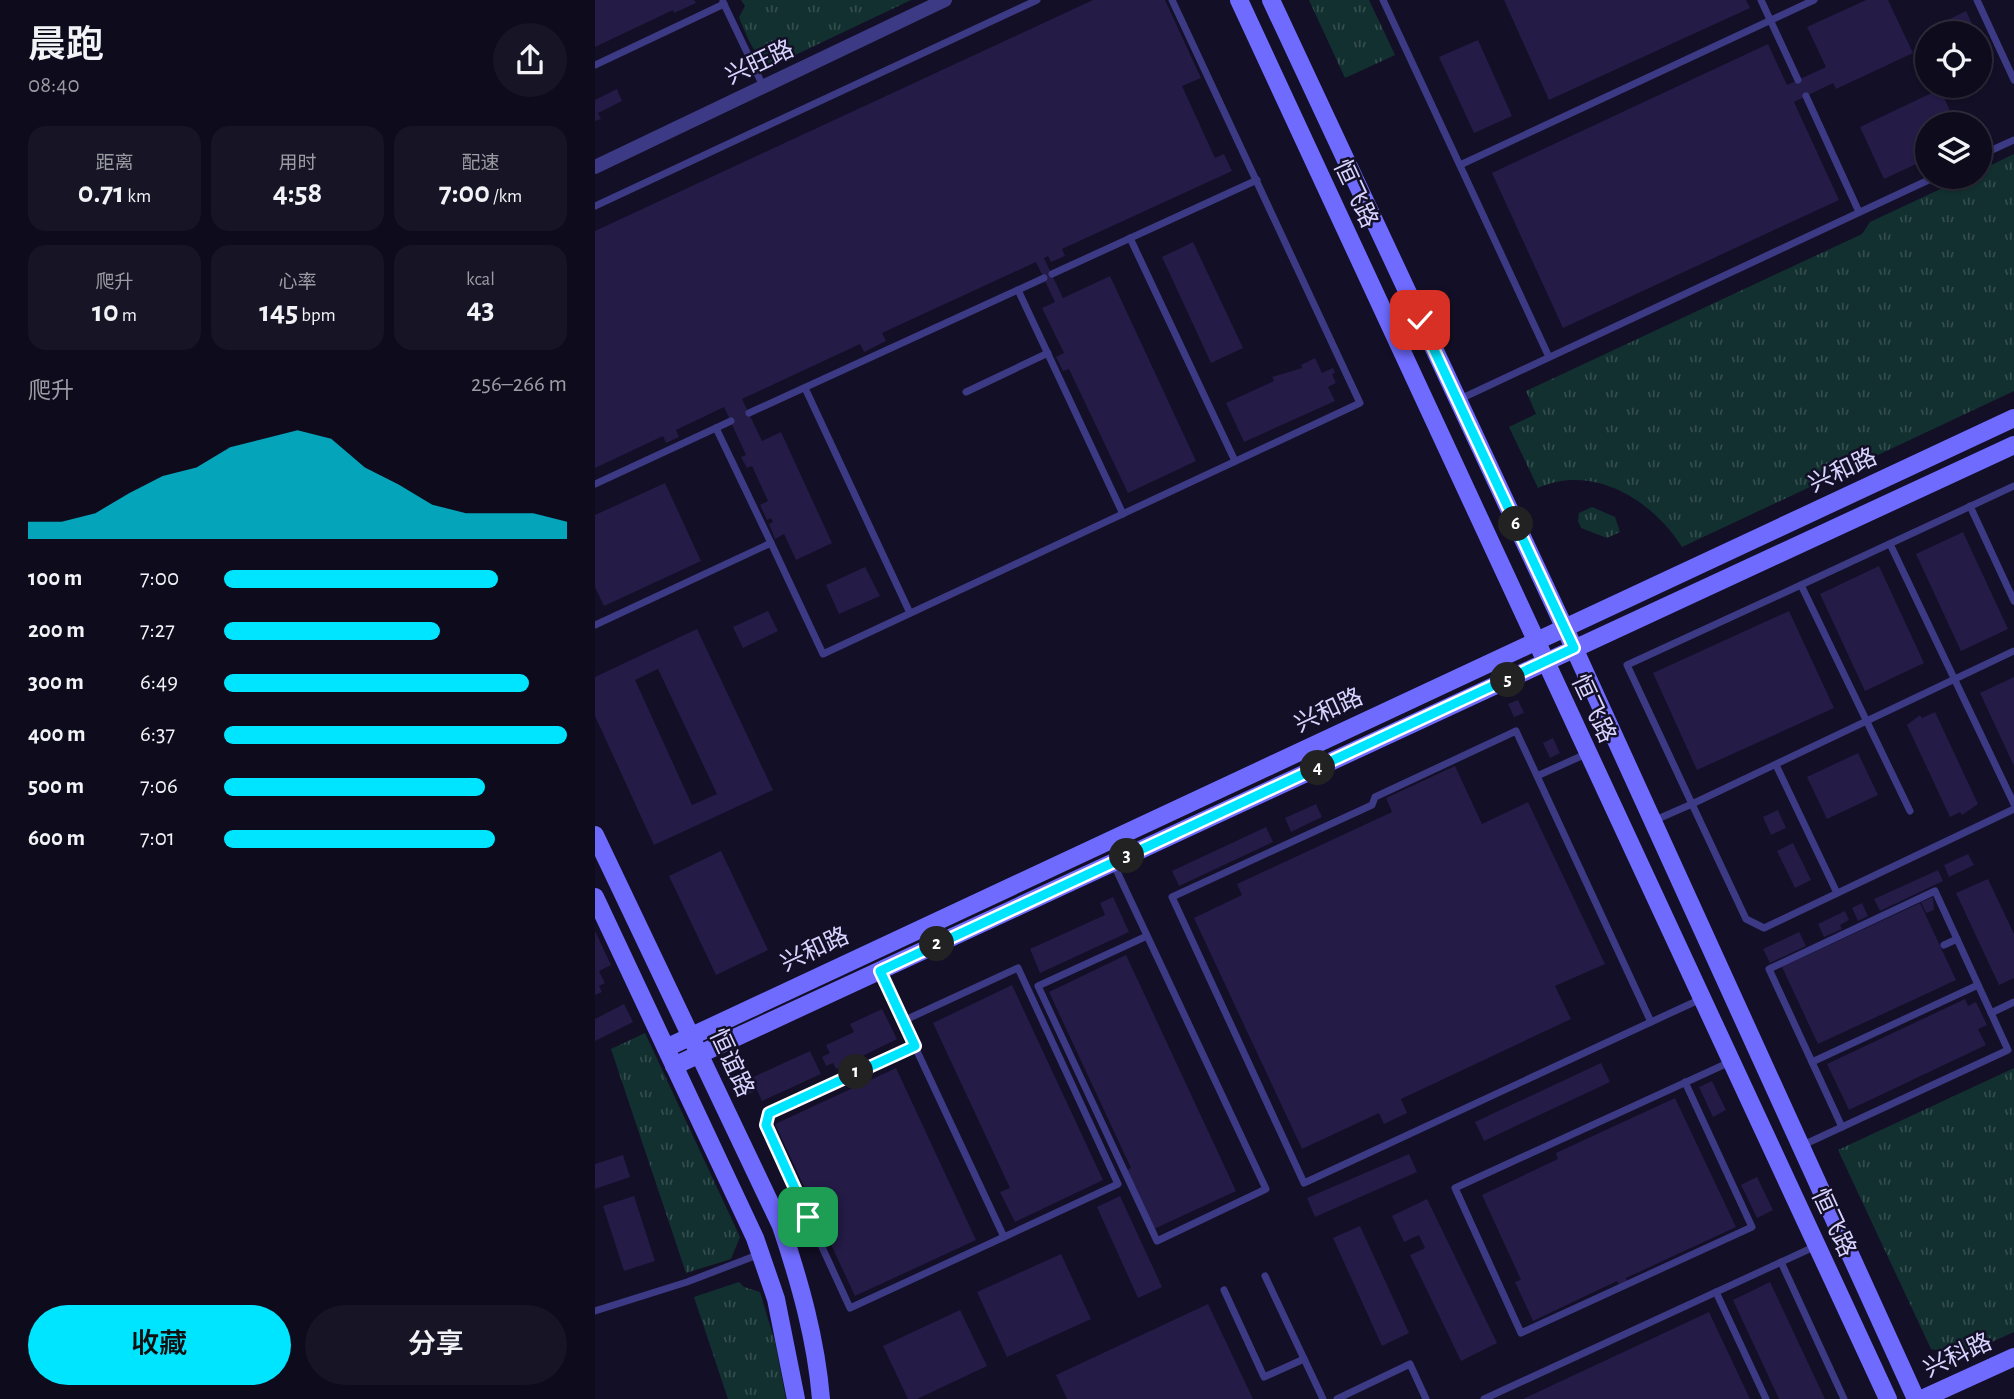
<!DOCTYPE html>
<html lang="zh">
<head>
<meta charset="utf-8">
<style>
  body { margin:0; font-family:"Alegreya Sans","Noto Sans SC",sans-serif; background:#171425; color:#f1f3f6; height:100vh; display:flex; flex-direction:column; font-size:26px; white-space:nowrap }
  * { box-sizing:border-box; margin:0 }
  p { font-size:23px; color:#9b9ba3 }
  .icon { flex:none; width:38px; height:38px; fill:none; stroke:currentColor; stroke-width:2; stroke-linecap:round; stroke-linejoin:round }
  .map { position:relative; flex:1; overflow:hidden }
  .sheet { display:flex; flex-direction:column; background:#0e0b1c; width:595px }
  .sheet>* { flex:none }
  .tools { position:absolute; left:1320px; top:21px; display:grid; gap:14px }
  .tools a { display:grid; place-items:center; width:77px; height:77px; border-radius:50%; background:#0e0b1c; box-shadow:0 2px 5px #0004,0 0 0 2px #2e2b3b; font-size:35px }
  .pin { position:absolute; display:grid; place-items:center; width:60px; height:60px; color:#fff; margin:-30px; border-radius:14px; box-shadow:0 4px 10px #0006 }
  .km { position:absolute; width:35px; height:35px; margin:-18px; border-radius:50%; background:#222; color:#fff; font-size:19px; line-height:35px; text-align:center }
  .round { display:grid; place-items:center; flex:none; width:74px; height:74px; border-radius:37px; background:#171425 }
  .headline { display:flex; align-items:center; justify-content:space-between; height:119px; padding:0 28px }
  h1 { font-size:38px; font-weight:600; line-height:52px }
  .stats { display:grid; grid-template-columns:repeat(3,1fr); gap:10px; height:119px; padding:7px 28px }
  .stats div { display:grid; align-content:center; border-radius:18px; background:#171425; text-align:center }
  .stats b { font-size:30px; font-weight:600 }
  .stats small { font-size:19px; font-weight:400 }
  .stats p { font-size:19px }
  .chart { height:196px; padding:14px 28px }
  .chart p { display:flex; justify-content:space-between }
  .chart svg { width:100%; height:126px; margin-top:7px; fill:#00e5ff; opacity:.7 }
  .button { display:flex; gap:14px; margin-top:auto; padding:14px 28px }
  .button a { flex:1; height:80px; border-radius:42px; background:#00e5ff; color:#111; font-size:28px; font-weight:600; line-height:80px; text-align:center }
  .button a+a { background:#171425; color:#f1f3f6 }
  ul { padding:0 28px; list-style:none; font-size:23px }
  li { display:grid; grid-template-columns:112px 84px 1fr; align-items:center; height:52px }
  li i { height:18px; border-radius:9px; background:#00e5ff }
  main { display:flex; flex:1; min-height:0 }
  .map>svg:first-child { display:block }
</style>
</head>
<body>
<main>
<section class="sheet">
<div class="headline"><div><h1>晨跑</h1><p>08:40</p></div><a class="round"><svg class="icon" aria-label="share" viewBox="0 0 24 24"><path d="M12 15V3M7 8l5-5 5 5M5 13v7h14v-7"/></svg></a></div>
<div class="stats">
<div><p>距离</p><b>0.71<small> km</small></b></div>
<div><p>用时</p><b>4:58</b></div>
<div><p>配速</p><b>7:00<small> /km</small></b></div>
</div>
<div class="stats">
<div><p>爬升</p><b>10<small> m</small></b></div>
<div><p>心率</p><b>145<small> bpm</small></b></div>
<div><p>kcal</p><b>43</b></div>
</div>
<div class="chart"><p><span>爬升</span>256–266 m</p>
<svg viewBox="0 0 160 44" preserveAspectRatio="none"><path d="M0 44V38L10 38L20 35L30 28L40 22L50 19L60 12L70 9L80 6L90 9L100 19L110 25L120 32L130 35L140 35L150 35L160 38V44z"/></svg>
</div>
<ul>
<li><b>100 m</b>7:00<i style="width:80%"></i></li>
<li><b>200 m</b>7:27<i style="width:63%"></i></li>
<li><b>300 m</b>6:49<i style="width:89%"></i></li>
<li><b>400 m</b>6:37<i style="width:100%"></i></li>
<li><b>500 m</b>7:06<i style="width:76%"></i></li>
<li><b>600 m</b>7:01<i style="width:79%"></i></li>
</ul>
<div class="button"><a>收藏</a><a>分享</a></div>
</section>
<div class="map">
<svg width="1419" height="1399" viewBox="0 0 1419 1399">
  <defs>
    <pattern id="grass-tufts" width="24" height="20" patternUnits="userSpaceOnUse" patternTransform="scale(1.75)"><rect width="24" height="20" fill="#12302f"/><path d="M3 7l-1-3M5 7V3M7 7l1-3M15 17l-1-3M17 17v-4M19 17l1-3" fill="none" stroke="#344d4e"/></pattern>
  </defs>
  <rect width="100%" height="100%" fill="#130f26"/>
  <g fill="url(#grass-tufts)">
    <path d="M146,0H316L175,67C159,56 151,35 144,17L150,6Z"/>
    <polygon points="714,0 774,0 800,55 750,78"/>
    <path d="M1419,154V391L1087,547C1058,501 999,463 943,488L914,427L941,414L931,391L1267,234L1275,222L1371,177H1384V171Z"/>
    <polygon points="997,507 1020,517 1025,532 1012,538 986,528 983,521 984,513"/>
    <polygon points="50,1033 145,1237 136,1259 91,1273 16,1049"/>
    <polygon points="1419,1068 1419,1332 1368,1355 1336,1349 1243,1150"/>
    <polygon points="144,1282 149,1287 165,1292 180,1342 191,1399 133,1399 99,1297"/>
  </g>
  <g fill="#241b47" fill-rule="evenodd">
    <polygon points="0,0 99,0 101,3 79,13 78,10 0,47"/>
    <polygon points="498,0 570,0 606,78 587,86 620,158 629,154 637,171 467,249 470,256 456,262 453,256 449,258 468,298 515,276 601,461 533,493 474,369 468,371 461,357 469,353 447,308 460,302 441,262 287,333 291,341 269,352 265,344 147,399 167,441 186,432 237,543 201,560 189,534 180,539 174,524 178,522 176,518 172,520 165,505 173,501 157,466 152,468 146,457 151,455 129,407 81,430 84,437 71,443 68,436 0,468 0,231"/>
    <polygon points="909,0 1151,0 1155,8 954,100"/>
    <polygon points="1271,0 1293,0 1318,53 1241,89 1238,83 1199,102 1244,200 968,328 897,173 1173,44 1192,85 1231,67 1212,27"/>
    <polygon points="1371,11 1378,26 1362,33 1334,33 1332,30"/>
    <polygon points="883,40 917,116 879,133 844,57"/>
    <polygon points="22,89 27,101 3,113 6,119 0,121 0,100"/>
    <polygon points="1345,89 1361,124 1332,124 1332,159 1289,179 1265,127"/>
    <polygon points="598,242 648,348 616,363 567,257"/>
    <polygon points="720,358 727,373 738,368 740,373 737,374 741,383 733,387 740,401 649,442 631,403 679,381 677,377 707,368 706,365"/>
    <polygon points="70,483 106,561 9,606 0,587 0,515"/>
    <polygon points="1368,532 1413,629 1366,651 1321,554"/>
    <polygon points="1284,566 1329,663 1270,691 1225,594"/>
    <polygon points="270,567 285,596 244,614 231,585"/>
    <polygon points="173,611 183,631 148,648 138,627"/>
    <polygon points="1194,611 1239,708 1102,770 1058,673"/>
    <path d="M102,629L178,790L59,845L0,716V677ZM63,669L122,794L97,805L40,680Z"/>
    <polygon points="1419,677 1419,766 1385,693"/>
    <polygon points="923,700 929,713 919,717 913,704"/>
    <polygon points="1340,712 1383,804 1367,815 1365,812 1355,817 1312,725 1325,715 1327,718"/>
    <polygon points="958,738 965,753 955,758 948,743"/>
    <polygon points="1263,753 1283,795 1232,819 1212,777"/>
    <polygon points="860,766 887,824 933,802 1010,964 960,986 976,1019 806,1099 812,1113 789,1124 784,1113 707,1149 599,918 647,895 642,884 797,812 791,798"/>
    <polygon points="721,804 727,817 696,832 690,818"/>
    <polygon points="1183,810 1191,828 1176,835 1168,817"/>
    <polygon points="671,827 678,842 584,886 577,871"/>
    <polygon points="1198,843 1216,880 1200,888 1182,851"/>
    <polygon points="126,851 173,950 121,975 74,876"/>
    <polygon points="1373,854 1379,865 1354,877 1349,865"/>
    <polygon points="1343,870 1348,881 1285,911 1279,899"/>
    <polygon points="1393,879 1419,934 1419,978 1404,985 1361,893"/>
    <polygon points="518,897 534,932 445,973 435,949 510,915 505,903"/>
    <polygon points="1338,897 1339,910 1331,913 1326,902"/>
    <polygon points="1267,903 1273,916 1263,921 1257,908"/>
    <polygon points="1325,903 1361,980 1223,1044 1187,967"/>
    <polygon points="1250,911 1254,920 1245,925 1247,929 1229,937 1223,924"/>
    <polygon points="0,931 16,965 4,971 10,983 4,986 7,992 0,995"/>
    <polygon points="1204,932 1211,946 1175,963 1168,949"/>
    <polygon points="531,955 641,1191 559,1229 532,1170 536,1168 454,992"/>
    <polygon points="417,985 508,1180 420,1222 405,1192 415,1188 338,1023"/>
    <polygon points="1370,999 1373,1006 1381,1002 1392,1025 1383,1029 1391,1045 1254,1110 1232,1064"/>
    <polygon points="29,1004 38,1022 0,1041 0,1019"/>
    <polygon points="287,1009 302,1039 241,1069 238,1063 231,1066 227,1057 235,1053 231,1045 259,1032 255,1024"/>
    <polygon points="215,1051 226,1074 167,1101 162,1090 153,1094 149,1084 156,1078"/>
    <polygon points="1006,1063 1015,1082 889,1141 880,1122"/>
    <polygon points="301,1068 381,1240 260,1296 180,1124"/>
    <polygon points="1117,1081 1131,1110 1118,1117 1104,1087"/>
    <polygon points="1080,1098 1141,1227 1031,1278 1032,1281 1024,1284 1022,1281 938,1321 920,1282 926,1280 887,1195 963,1159 961,1153"/>
    <polygon points="814,1154 822,1172 720,1217 712,1198"/>
    <polygon points="28,1155 35,1177 0,1189 0,1164"/>
    <polygon points="1162,1177 1178,1210 1162,1218 1146,1185"/>
    <polygon points="39,1196 60,1261 29,1271 8,1206"/>
    <polygon points="525,1196 567,1287 543,1298 502,1207"/>
    <polygon points="832,1199 902,1343 866,1361 815,1255 830,1248 824,1235 809,1242 797,1216"/>
    <polygon points="765,1226 814,1333 787,1346 738,1238"/>
    <polygon points="466,1254 496,1319 412,1357 382,1292"/>
    <polygon points="1175,1282 1230,1399 1184,1399 1138,1300"/>
    <polygon points="613,1304 658,1399 472,1399 461,1375"/>
    <polygon points="365,1310 392,1366 322,1399 313,1399 288,1346"/>
    <polygon points="1114,1312 1155,1399 928,1399"/>
  </g>
  <g fill="none" stroke-linecap="round" stroke-linejoin="round">
    <g stroke="#3d3a85" stroke-width="7">
      <polyline points="788,0 954,357"/>
      <polyline points="1166,0 1203,80"/>
      <polyline points="1382,0 1419,80"/>
      <polyline points="128,2 168,86"/>
      <polyline points="0,65 129,4"/>
      <polyline points="1211,96 1264,212"/>
      <polyline points="1384,156 1419,140"/>
      <polyline points="865,165 1219,0"/>
      <polyline points="0,206 442,0"/>
      <polyline points="535,238 640,461"/>
      <polyline points="457,274 662,180"/>
      <polyline points="423,290 528,514"/>
      <polyline points="210,388 315,613"/>
      <polyline points="371,392 453,353"/>
      <polyline points="863,400 1340,177"/>
      <polyline points="154,413 449,278"/>
      <polyline points="121,428 176,543"/>
      <polyline points="0,484 136,421"/>
      <polyline points="1375,506 1419,601"/>
      <polyline points="1295,544 1419,804"/>
      <polyline points="1206,585 1032,665 1097,804 1419,651"/>
      <polyline points="0,625 176,543 228,654 765,403 577,0"/>
      <polyline points="1181,765 1242,893"/>
      <polyline points="942,776 1056,1022 709,1183 577,897 777,805 780,797 921,731 942,776 991,754"/>
      <polyline points="1315,811 1206,585 1419,486"/>
      <polyline points="1058,821 1097,804 1151,919 1169,928 1419,809"/>
      <polyline points="518,863 671,1189 562,1241 443,986 552,936"/>
      <polyline points="285,972 409,1237 523,1184 423,968 308,1021"/>
      <polyline points="1396,1013 1419,1002"/>
      <polyline points="1056,1022 1106,999"/>
      <polyline points="320,1046 174,1113 171,1125 255,1308 409,1237"/>
      <polyline points="1217,1062 1383,985"/>
      <polyline points="1090,1082 1157,1227 926,1333 860,1188 1135,1062"/>
      <polyline points="1247,1127 1174,969 1340,891 1362,939"/>
      <polyline points="1206,1146 1413,1050 1362,939 1349,945"/>
      <polyline points="1186,1262 1249,1399"/>
      <polyline points="670,1276 728,1399"/>
      <polyline points="629,1290 669,1377 709,1359"/>
      <polyline points="1121,1292 1171,1399"/>
      <polyline points="0,1311 92,1282 165,1254"/>
      <polyline points="742,1399 815,1364 831,1399"/>
      <polyline points="889,1399 1221,1246"/>
    </g>
    <polyline stroke="#3d3a85" stroke-width="14" points="0,167 350,0"/>
    <g stroke="#6f6bff" stroke-width="18">
      <polyline points="644,0 1293,1399"/>
      <polyline points="676,0 979,648 1321,1399"/>
      <path d="M0,835L186,1226C205,1283 221,1339 226,1399"/>
      <polyline points="0,897 160,1238 181,1299 201,1399"/>
      <polyline points="71,1048 1419,418"/>
      <polyline points="79,1066 1419,445"/>
      <polyline points="1327,1399 1419,1357"/>
    </g>
  </g>
  <g fill="none" stroke-linecap="round" stroke-linejoin="round">
    <defs>
      <polyline id="route" points="213,1217 171,1125 174,1113 320,1046 285,971 979,648 825,320"/>
    </defs>
    <use href="#route" stroke="#fff" stroke-width="14"/>
    <use href="#route" stroke="#00e5ff" stroke-width="9"/>
  </g>
  <g text-anchor="middle" dominant-baseline="central" stroke-width="5" stroke-linejoin="round" paint-order="stroke">
    <g font-size="24" fill="#d9d4ff" stroke="#130f26">
      <text transform="translate(165 63) rotate(-25)">兴旺路</text>
      <text transform="translate(760 194) rotate(65)">恒飞路</text>
      <text transform="translate(1248 471) rotate(-25)">兴和路</text>
      <text transform="translate(998 709) rotate(65)">恒飞路</text>
      <text transform="translate(734 711) rotate(-25)">兴和路</text>
      <text transform="translate(220 950) rotate(-25)">兴和路</text>
      <text transform="translate(136 1063) rotate(65)">恒谊路</text>
      <text transform="translate(1238 1223) rotate(65)">恒飞路</text>
      <text transform="translate(1363 1356) rotate(-25)">兴科路</text>
    </g>
  </g>
</svg>
<div class="tools">
<a><svg class="icon" aria-label="locate" viewBox="0 0 24 24"><circle cx="12" cy="12" r="6"/><path d="M12 2v4M12 18v4M2 12h4M18 12h4"/></svg></a>
<a><svg class="icon" aria-label="layers" viewBox="0 0 24 24"><path d="M12 4l9 5-9 5-9-5zM3 14l9 5 9-5"/></svg></a>
</div>
<div class="pin" style="left:213px;top:1217px;background:#1e9e55"><svg class="icon" aria-label="arrive" viewBox="0 0 24 24"><path d="M6 21V4h12l-3 4 3 4H6"/></svg></div>
<div class="pin" style="left:825px;top:320px;background:#d93025"><svg class="icon" aria-label="check" viewBox="0 0 24 24"><path d="M5 12l5 5 9-10"/></svg></div>
<b class="km" style="left:261px;top:1072px">1</b>
<b class="km" style="left:342px;top:944px">2</b>
<b class="km" style="left:532px;top:856px">3</b>
<b class="km" style="left:723px;top:768px">4</b>
<b class="km" style="left:913px;top:680px">5</b>
<b class="km" style="left:921px;top:524px">6</b>
</div>
</main>
</body>
</html>
